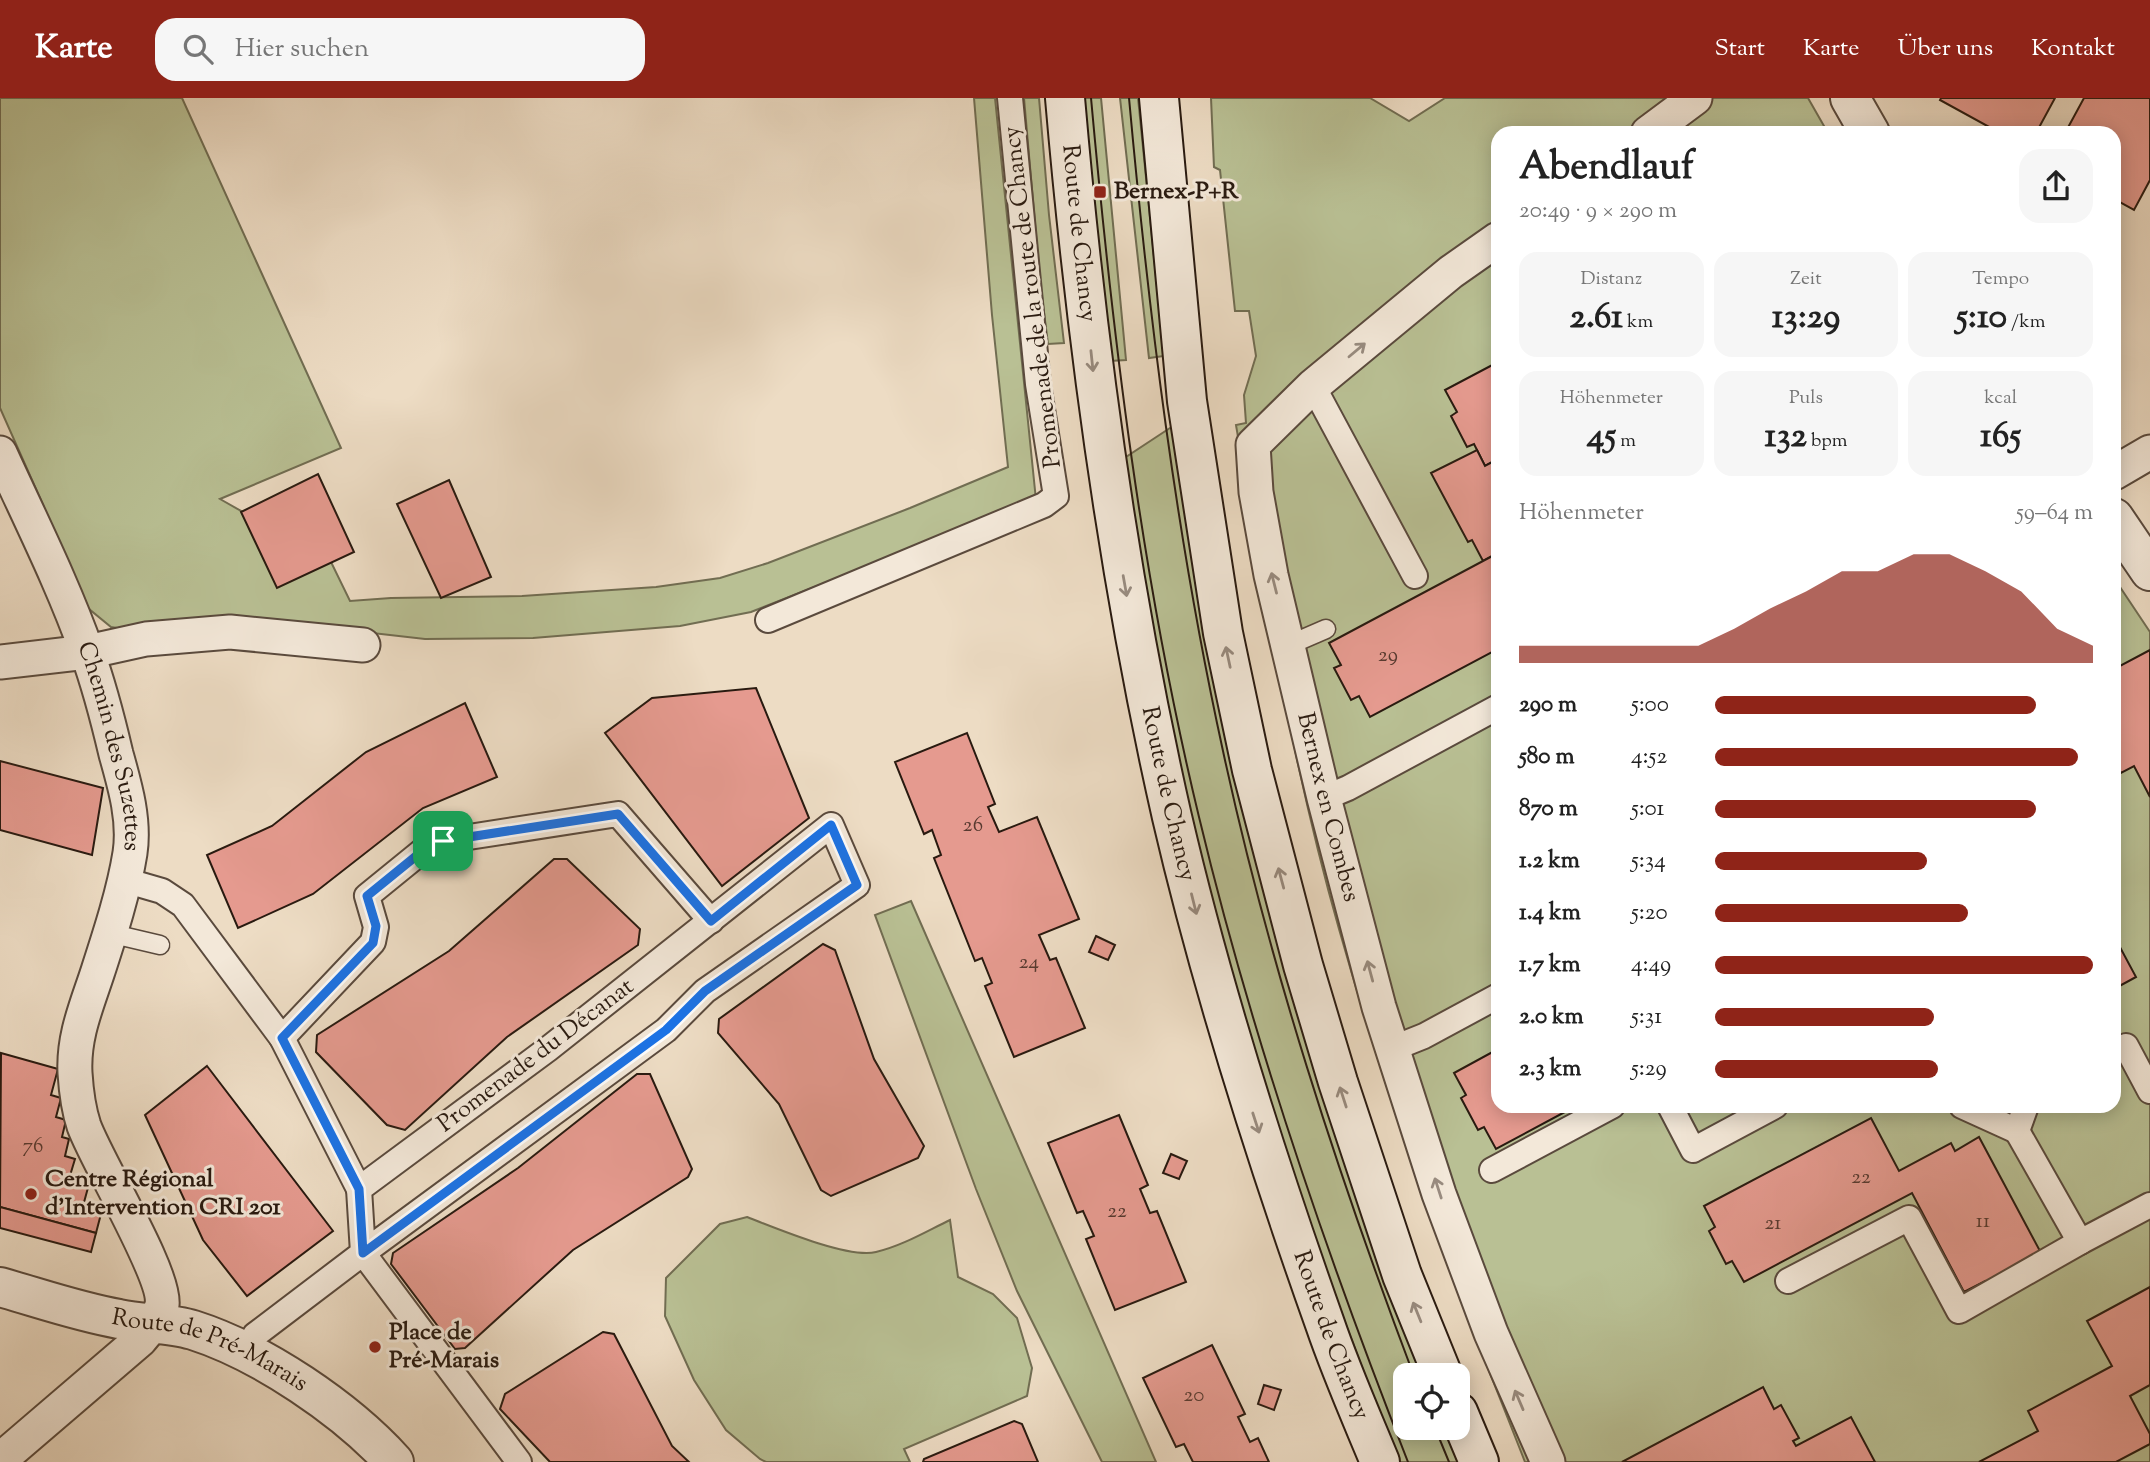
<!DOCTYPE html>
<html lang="de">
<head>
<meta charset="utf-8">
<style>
  body { margin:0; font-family:"Sorts Mill Goudy",serif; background:#f6f6f6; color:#222; height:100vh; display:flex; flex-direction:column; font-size:26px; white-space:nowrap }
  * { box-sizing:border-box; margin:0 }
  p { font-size:23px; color:#767676 }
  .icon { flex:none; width:38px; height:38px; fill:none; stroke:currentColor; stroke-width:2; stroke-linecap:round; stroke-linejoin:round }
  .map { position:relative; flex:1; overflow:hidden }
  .details { position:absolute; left:1491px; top:28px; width:630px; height:987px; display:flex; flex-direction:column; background:#fff; border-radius:21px; box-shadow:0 4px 18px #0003 }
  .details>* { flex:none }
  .fabs { position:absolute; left:1393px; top:1265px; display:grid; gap:14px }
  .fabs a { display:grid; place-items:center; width:77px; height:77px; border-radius:14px; background:#fff; box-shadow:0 4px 18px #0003; font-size:35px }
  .pin { position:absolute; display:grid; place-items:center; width:60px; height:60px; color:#fff; margin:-30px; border-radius:14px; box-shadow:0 4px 10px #0006 }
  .round { display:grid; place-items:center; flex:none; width:74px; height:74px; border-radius:21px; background:#f6f6f6 }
  .head { display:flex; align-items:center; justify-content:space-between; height:119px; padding:0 28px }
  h1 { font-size:38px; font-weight:700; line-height:52px }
  .metrics { display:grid; grid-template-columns:repeat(3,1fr); gap:10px; height:119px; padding:7px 28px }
  .metrics div { display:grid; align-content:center; border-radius:18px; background:#f6f6f6; text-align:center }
  .metrics b { font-size:35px; font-weight:700 }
  .metrics small { font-size:19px; font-weight:400 }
  .metrics p { font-size:19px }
  .chart { height:196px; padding:14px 28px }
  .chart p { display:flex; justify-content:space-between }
  .chart svg { width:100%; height:126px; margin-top:7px; fill:#8f2418; opacity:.7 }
  ul { padding:0 28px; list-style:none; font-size:23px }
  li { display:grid; grid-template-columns:112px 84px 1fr; align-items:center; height:52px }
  li i { height:18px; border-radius:9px; background:#8f2418 }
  header { display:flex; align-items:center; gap:42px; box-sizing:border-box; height:98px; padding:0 35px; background:#8f2418; color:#fff }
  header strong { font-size:33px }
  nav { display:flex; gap:38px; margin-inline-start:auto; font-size:24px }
  .search { width:490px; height:63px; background:#f6f6f6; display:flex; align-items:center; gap:18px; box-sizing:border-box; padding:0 24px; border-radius:21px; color:#767676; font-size:26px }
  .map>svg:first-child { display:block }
</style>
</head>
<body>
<header>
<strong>Karte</strong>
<div class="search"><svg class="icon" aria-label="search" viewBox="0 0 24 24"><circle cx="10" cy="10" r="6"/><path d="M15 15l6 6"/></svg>Hier suchen</div>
<nav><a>Start</a><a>Karte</a><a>Über uns</a><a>Kontakt</a></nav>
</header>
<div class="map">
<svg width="2150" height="1364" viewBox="0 0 2150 1364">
  <rect width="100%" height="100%" fill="#eddcc4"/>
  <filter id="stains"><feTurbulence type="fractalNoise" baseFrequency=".00286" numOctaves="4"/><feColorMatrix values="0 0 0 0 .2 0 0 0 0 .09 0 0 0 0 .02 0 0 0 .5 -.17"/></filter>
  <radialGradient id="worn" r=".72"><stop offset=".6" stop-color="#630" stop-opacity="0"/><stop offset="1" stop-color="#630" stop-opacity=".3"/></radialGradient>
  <g fill="#b9c094" stroke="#716d52" stroke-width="2">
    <polygon points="0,0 182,0 341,350 220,401 331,464 350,503 391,500 522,498 656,489 720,480 768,465 910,410 1008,369 992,217 974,0 995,0 1036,402 751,514 680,528 533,540 425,541 276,524 123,531 111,529 83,506 37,412 44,409 0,310"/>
    <polygon points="1024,0 1039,0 1049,117 1064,245 1048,246 1040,183"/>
    <polygon points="1083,0 1101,0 1126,262 1110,263"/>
    <polygon points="1120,0 1138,0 1164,258 1149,260"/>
    <path d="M1211,0H1370L1409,23L1445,0H1808L1828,35H1498V1008H2114V480L2150,534V1364H1525C1498,1295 1470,1226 1444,1157C1406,1050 1370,941 1339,831C1292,666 1264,496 1236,327L1246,325L1244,297L1256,258L1249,213H1235L1220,72L1214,69Z"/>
    <path d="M1173,328L1423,1277L1405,1278V1330H1444L1458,1364H1400C1307,1140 1235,909 1180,673C1157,570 1141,465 1123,361Z"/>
    <polygon points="911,803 1156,1364 1102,1364 1017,1193 976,1091 875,817"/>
    <path d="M747,1119C775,1130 849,1161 876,1154C902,1148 927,1133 950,1122L958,1179L993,1196L1017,1220L1032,1270L1027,1298L904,1351L910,1364H766L760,1361L726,1332L694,1282L665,1218L666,1180L720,1126Z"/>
  </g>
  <g fill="#e59a8f" stroke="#291a10" stroke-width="2">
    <polygon points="1941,0 2055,0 2036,35 2000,35 1940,2"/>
    <polygon points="2084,0 2150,0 2150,82 2134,112 2114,101 2114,35 2065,35"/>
    <polygon points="1498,264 1498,361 1485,368 1474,346 1467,349 1451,318 1457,314 1445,292"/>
    <polygon points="1477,352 1485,368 1498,361 1498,455 1483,463 1472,442 1468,444 1431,375"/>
    <polygon points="318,376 354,454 277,490 241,414"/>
    <polygon points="449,382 491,479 441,500 397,406"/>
    <polygon points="1498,455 1498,551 1370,619 1359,598 1351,602 1334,570 1341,567 1329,545"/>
    <polygon points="2150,552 2150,699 2134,668 2121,675 2114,662 2114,571"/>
    <polygon points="756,590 809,720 722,788 605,635 652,600"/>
    <polygon points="465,605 497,679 423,710 313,796 238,830 207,757 272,728 366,654"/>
    <polygon points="967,635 995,706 988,709 999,734 1037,719 1079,821 1039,837 1050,862 1056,860 1085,930 1014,959 985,888 992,885 982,860 975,863 934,760 941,757 932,732 924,736 895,664"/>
    <polygon points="0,663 103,690 92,757 0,732"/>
    <polygon points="554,761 567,761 640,831 638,847 507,939 405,1032 387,1027 316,954 317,937 449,853"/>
    <polygon points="1096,838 1115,847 1108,862 1089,854"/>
    <polygon points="2114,838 2136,879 2114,891"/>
    <polygon points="823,846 835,852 874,961 924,1048 918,1060 831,1098 821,1092 779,1006 718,935 719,921"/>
    <polygon points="1498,951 1498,1008 1576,1008 1496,1051 1484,1029 1478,1032 1461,1000 1466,997 1454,975"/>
    <polygon points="1,955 58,971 51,997 61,1000 56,1019 66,1022 62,1039 69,1041 65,1058 75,1061 69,1081 89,1086 83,1108 102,1112 96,1135 0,1109"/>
    <polygon points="207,968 333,1133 247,1198 203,1142 145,1017"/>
    <polygon points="637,976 650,976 692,1071 688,1079 573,1152 465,1250 455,1251 391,1166 393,1155 518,1070"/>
    <polygon points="1119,1017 1148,1087 1140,1091 1150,1115 1157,1113 1186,1184 1115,1212 1086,1141 1094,1138 1083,1113 1077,1115 1048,1045"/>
    <polygon points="1871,1020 1899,1073 1951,1045 1955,1053 1979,1039 2040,1153 2020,1164 2023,1170 1988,1189 1985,1183 1964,1194 1912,1095 1744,1184 1732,1163 1726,1166 1709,1133 1715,1129 1704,1108"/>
    <polygon points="1171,1056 1187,1063 1179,1081 1163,1075"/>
    <polygon points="0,1109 96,1135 91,1154 0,1130"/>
    <polygon points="2150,1189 2150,1287 2130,1298 2150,1336 2150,1346 2116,1364 1979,1364 2038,1333 2028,1313 2112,1268 2087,1223"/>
    <polygon points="603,1234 614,1236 672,1348 689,1364 550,1364 500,1311 505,1296"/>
    <polygon points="1212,1247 1245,1316 1238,1319 1250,1344 1258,1340 1269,1364 1193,1364 1184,1346 1176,1349 1143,1280"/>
    <polygon points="1264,1287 1281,1292 1274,1312 1258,1306"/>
    <polygon points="1763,1289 1774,1311 1781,1307 1799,1340 1793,1343 1796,1348 1851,1319 1875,1364 1622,1364"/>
    <polygon points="1014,1323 1022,1326 1038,1364 923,1364 924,1361"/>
  </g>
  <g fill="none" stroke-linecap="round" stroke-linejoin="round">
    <defs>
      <g id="service">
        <polyline points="1289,547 1326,531"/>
        <polyline points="109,835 160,847"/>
      </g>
      <g id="pedestrian">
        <polyline points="1313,288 1415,478"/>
        <polyline points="768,522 1044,407 1056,398 1038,286 1010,0"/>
        <polyline points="1324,700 1348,690 1498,609"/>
        <polyline points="124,782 162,793 183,807 282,940 359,1091"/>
        <polyline points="282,940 373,844 376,829 367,798 426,750 443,743 618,716 711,823"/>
        <polyline points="1394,950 1424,938 1498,898"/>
        <polyline points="2114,954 2126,948 2150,993"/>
        <polyline points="1670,1008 1693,1052 1775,1008"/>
        <polyline points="1962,1008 2017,1033 2026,1008"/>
        <polyline points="2017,1033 2080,1144 2150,1107"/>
        <polyline points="1492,1072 1612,1008"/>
        <polyline points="1788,1183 1909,1120 1959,1213 2080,1144"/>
        <polyline points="245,1254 255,1237 363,1155 666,932 705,893 857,787 831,727 548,951 359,1091 363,1155 519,1364"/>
      </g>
      <g id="minor">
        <polyline points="1648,35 1695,0"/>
        <path id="s1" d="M1498,141L1451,174L1313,288L1253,347L1256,394L1271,477L1324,700L1379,909L1439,1096L1491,1235L1548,1364"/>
        <path id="s2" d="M0,355C30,421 63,486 87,554C99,587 108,622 116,656C125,688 135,722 130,755C124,793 110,836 98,873C87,907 73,938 75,975C76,991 79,1013 84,1028C97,1064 167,1178 162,1207C159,1221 148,1232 140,1242L0,1362"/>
        <polyline points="2114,375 2150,354"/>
        <polyline points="0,564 87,554 146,541 230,534 363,547"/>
      </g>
      <g id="tertiary">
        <polyline points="1850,0 1870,35"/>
        <polyline points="2114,420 2150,473"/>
        <path id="s3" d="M0,1189C39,1200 79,1214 119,1221C143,1226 170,1225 193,1232C262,1254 346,1311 394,1364"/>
      </g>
      <g id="secondary">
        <path id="s4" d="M1065,0C1086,242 1118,482 1172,719C1212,891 1266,1060 1325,1226C1341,1273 1361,1318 1380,1364"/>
        <polyline points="1159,0 1187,303 1223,535 1252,672 1303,867 1338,984 1402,1177 1443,1278"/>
        <polyline points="1458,1314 1479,1364"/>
      </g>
    </defs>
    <use href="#service" stroke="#5a4a3d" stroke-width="21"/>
    <use href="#pedestrian" stroke="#5a4a3d" stroke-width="28"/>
    <use href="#minor" stroke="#5a4a3d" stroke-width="37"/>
    <use href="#tertiary" stroke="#5a4a3d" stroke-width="42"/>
    <use href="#secondary" stroke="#291a10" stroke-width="42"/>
    <use href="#service" stroke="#f3e8d9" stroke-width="18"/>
    <use href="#pedestrian" stroke="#f3e8d9" stroke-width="24"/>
    <use href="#minor" stroke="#f3e8d9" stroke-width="33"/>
    <use href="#tertiary" stroke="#f3e8d9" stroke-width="38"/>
    <use href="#secondary" stroke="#f3e8d9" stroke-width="38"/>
    <g stroke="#291a10" stroke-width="2">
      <path d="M1091,0C1113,242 1142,483 1199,719C1252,940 1325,1153 1408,1364"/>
      <path d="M1129,0C1149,219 1176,438 1223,653C1269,866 1337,1074 1414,1278"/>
      <polyline points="1435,1330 1449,1364"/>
    </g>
  </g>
  <defs><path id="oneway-shaft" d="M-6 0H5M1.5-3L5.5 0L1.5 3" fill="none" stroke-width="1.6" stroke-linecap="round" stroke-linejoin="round" transform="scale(1.75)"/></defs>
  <g stroke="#988b7f">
    <use href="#oneway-shaft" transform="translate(1357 252) rotate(-40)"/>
    <use href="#oneway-shaft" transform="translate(1092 263) rotate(84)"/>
    <use href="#oneway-shaft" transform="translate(1274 485) rotate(-104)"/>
    <use href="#oneway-shaft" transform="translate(1125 488) rotate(80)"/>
    <use href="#oneway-shaft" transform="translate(1228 559) rotate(-102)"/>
    <use href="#oneway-shaft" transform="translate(1281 780) rotate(-105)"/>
    <use href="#oneway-shaft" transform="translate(1194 806) rotate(76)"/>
    <use href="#oneway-shaft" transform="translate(1370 873) rotate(-105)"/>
    <use href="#oneway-shaft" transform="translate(1343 999) rotate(-108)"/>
    <use href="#oneway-shaft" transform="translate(1256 1025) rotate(72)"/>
    <use href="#oneway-shaft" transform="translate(1438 1090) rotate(-108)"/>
    <use href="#oneway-shaft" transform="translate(1417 1214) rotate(-112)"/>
    <use href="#oneway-shaft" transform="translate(1519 1302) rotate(-113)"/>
  </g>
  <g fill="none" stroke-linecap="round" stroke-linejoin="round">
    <defs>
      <polygon id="route" points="618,716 711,823 831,727 857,787 705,893 666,932 363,1155 359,1091 282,940 373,845 376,828 367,798 426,750 443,743"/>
    </defs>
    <use href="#route" stroke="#fff" stroke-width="14"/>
    <use href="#route" stroke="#1a73e8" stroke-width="9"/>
  </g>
  <g fill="#8f2418" stroke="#f3e8d9" stroke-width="2.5">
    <rect x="1093" y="87" width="14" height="14" rx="3.5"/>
    <circle cx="31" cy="1096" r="7"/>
    <circle cx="375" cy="1249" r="7"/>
  </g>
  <g text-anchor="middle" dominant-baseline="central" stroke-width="6" stroke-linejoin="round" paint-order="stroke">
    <g font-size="21" fill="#583a30">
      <text x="1388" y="558">29</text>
      <text x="973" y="728">26</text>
      <text x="1029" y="865">24</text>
      <text x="33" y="1049">76</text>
      <text x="1861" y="1080">22</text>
      <text x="1117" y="1114">22</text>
      <text x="1983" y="1124">11</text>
      <text x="1773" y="1126">21</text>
      <text x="1194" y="1298">20</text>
    </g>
    <g font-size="24" font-weight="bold" fill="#291a10" stroke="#f3e8d9" text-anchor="start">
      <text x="1114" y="94">Bernex-P+R</text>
      <text x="45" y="1082">Centre Régional<tspan x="45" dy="28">d'Intervention CRI 201</tspan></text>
      <text x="389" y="1235">Place de<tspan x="389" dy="28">Pré-Marais</tspan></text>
    </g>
    <g font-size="24" fill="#291a10" stroke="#f3e8d9">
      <text stroke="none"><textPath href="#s4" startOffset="136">Route de Chancy</textPath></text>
      <text transform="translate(1033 199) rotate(-97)">Promenade de la route de Chancy</text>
      <text stroke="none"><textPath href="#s2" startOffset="315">Chemin des Suzettes</textPath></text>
      <text stroke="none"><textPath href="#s4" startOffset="704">Route de Chancy</textPath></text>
      <text stroke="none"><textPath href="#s1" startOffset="691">Bernex en Combes</textPath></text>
      <text transform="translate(536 958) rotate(-37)">Promenade du Décanat</text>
      <text stroke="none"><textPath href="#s4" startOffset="1270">Route de Chancy</textPath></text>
      <text stroke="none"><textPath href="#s3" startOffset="220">Route de Pré-Marais</textPath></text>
    </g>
  </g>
  <rect width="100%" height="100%" filter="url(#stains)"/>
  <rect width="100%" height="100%" fill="url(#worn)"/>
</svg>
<div class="fabs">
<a><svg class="icon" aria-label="locate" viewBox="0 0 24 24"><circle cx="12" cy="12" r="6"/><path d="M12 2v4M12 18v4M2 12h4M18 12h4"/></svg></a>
</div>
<div class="pin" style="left:443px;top:743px;background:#1e9e55"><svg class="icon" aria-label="arrive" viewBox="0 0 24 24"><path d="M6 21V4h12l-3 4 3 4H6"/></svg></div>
<section class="details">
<div class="head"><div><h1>Abendlauf</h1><p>20:49 · 9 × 290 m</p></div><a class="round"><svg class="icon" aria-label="share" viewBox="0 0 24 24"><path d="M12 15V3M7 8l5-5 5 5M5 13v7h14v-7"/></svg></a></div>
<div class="metrics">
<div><p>Distanz</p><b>2.61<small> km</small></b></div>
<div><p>Zeit</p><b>13:29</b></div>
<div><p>Tempo</p><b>5:10<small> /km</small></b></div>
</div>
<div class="metrics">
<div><p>Höhenmeter</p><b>45<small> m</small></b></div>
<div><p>Puls</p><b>132<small> bpm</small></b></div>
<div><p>kcal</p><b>165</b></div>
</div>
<div class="chart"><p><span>Höhenmeter</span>59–64 m</p>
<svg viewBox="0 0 160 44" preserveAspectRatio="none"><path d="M0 44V38L10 38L20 38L30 38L40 38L50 38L60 32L70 25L80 19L90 12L100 12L110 6L120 6L130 12L140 19L150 32L160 38V44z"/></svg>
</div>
<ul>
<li><b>290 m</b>5:00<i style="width:85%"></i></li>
<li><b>580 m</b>4:52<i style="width:96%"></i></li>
<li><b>870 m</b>5:01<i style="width:85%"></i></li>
<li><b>1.2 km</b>5:34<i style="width:56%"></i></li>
<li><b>1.4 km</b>5:20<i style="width:67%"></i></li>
<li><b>1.7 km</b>4:49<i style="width:100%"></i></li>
<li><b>2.0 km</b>5:31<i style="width:58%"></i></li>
<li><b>2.3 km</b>5:29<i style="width:59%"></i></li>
</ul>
</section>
</div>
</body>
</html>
